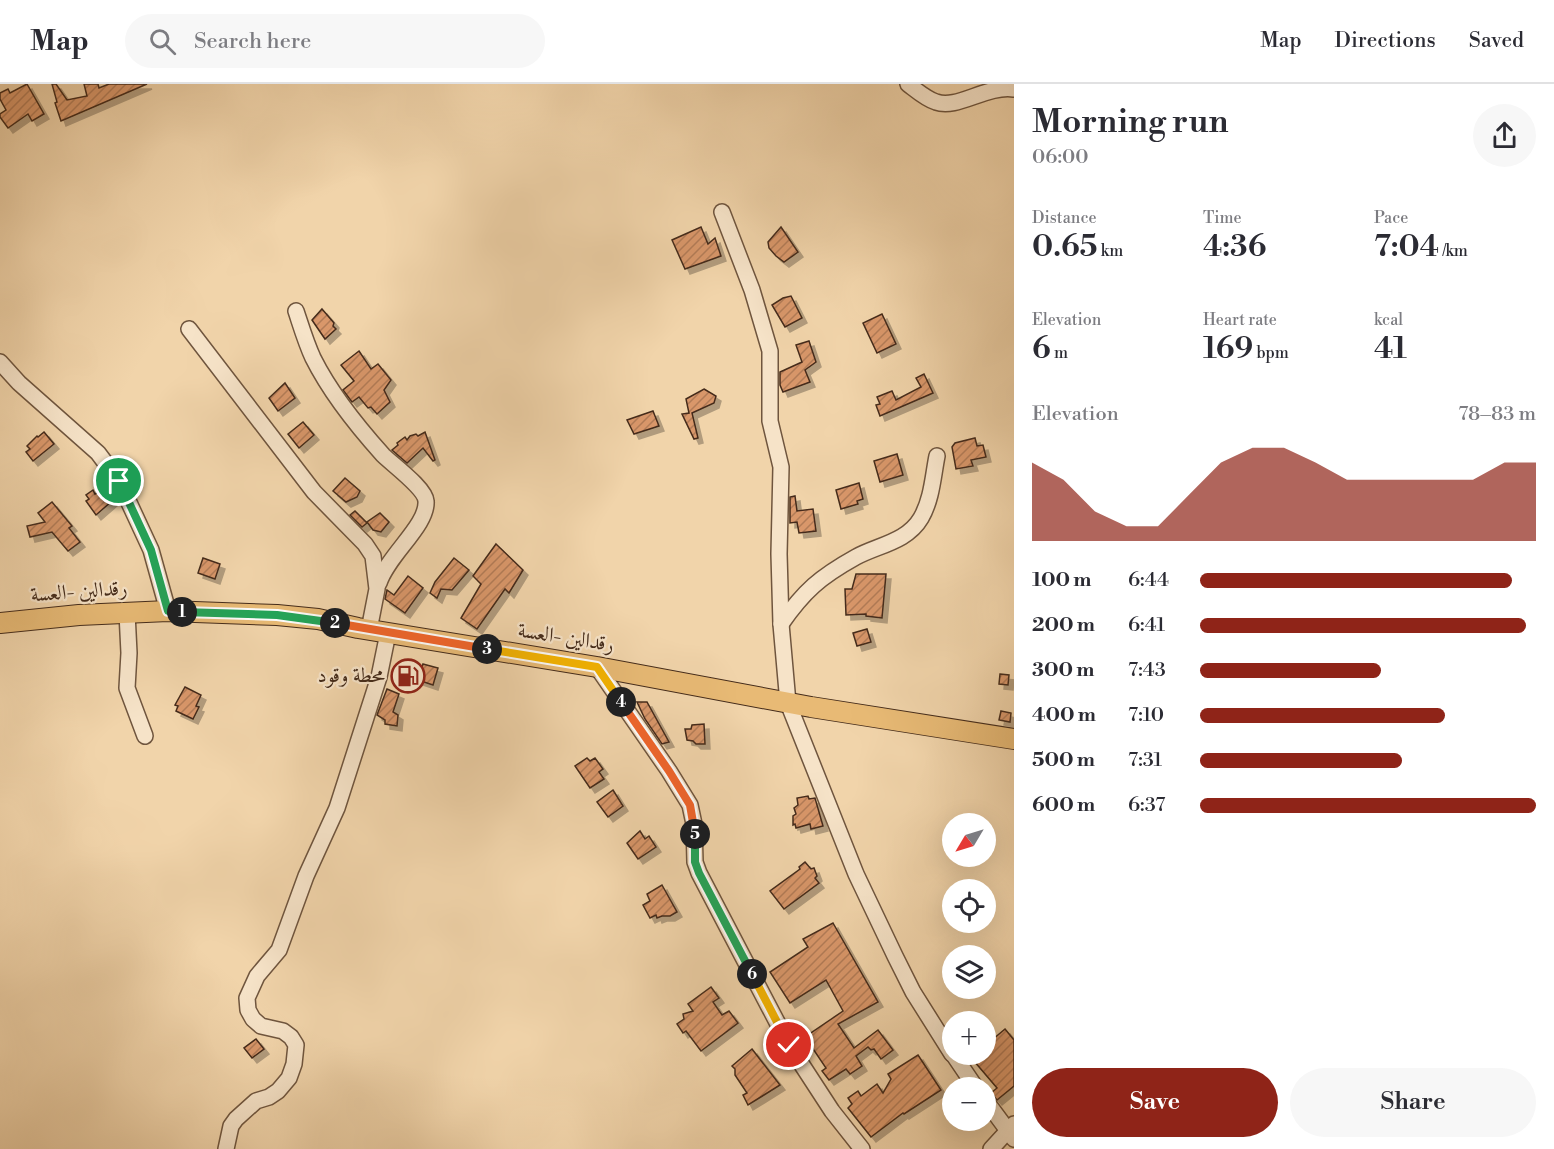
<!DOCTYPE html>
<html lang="en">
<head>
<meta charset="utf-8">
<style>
  body { margin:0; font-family:"Libre Bodoni",Amiri,serif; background:#f7f7f7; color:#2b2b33; height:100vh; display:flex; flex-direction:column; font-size:22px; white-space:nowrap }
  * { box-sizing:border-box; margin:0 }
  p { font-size:20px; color:#7c7c81 }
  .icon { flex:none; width:33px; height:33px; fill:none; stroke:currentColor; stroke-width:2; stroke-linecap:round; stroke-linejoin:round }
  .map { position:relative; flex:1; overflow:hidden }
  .side { display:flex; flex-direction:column; background:#fff; width:540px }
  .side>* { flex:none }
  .needle { width:39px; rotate:232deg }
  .buttons { position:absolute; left:942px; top:729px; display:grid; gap:12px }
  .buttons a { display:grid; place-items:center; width:54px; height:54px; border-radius:50%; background:#fff; box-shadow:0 6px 24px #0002; font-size:30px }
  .pin { position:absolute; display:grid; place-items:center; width:51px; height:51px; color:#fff; margin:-26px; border:3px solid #fff; border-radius:50%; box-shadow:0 2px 6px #0007 }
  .km { position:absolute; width:30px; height:30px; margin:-15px; border-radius:50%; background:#222; color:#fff; font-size:16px; line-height:30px; text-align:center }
  .round { display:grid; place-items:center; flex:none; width:63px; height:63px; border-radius:32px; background:#f7f7f7 }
  .headline { display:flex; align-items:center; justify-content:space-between; height:102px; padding:0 18px }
  h1 { font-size:33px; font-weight:600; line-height:45px }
  .figures { display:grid; grid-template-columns:repeat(3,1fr); gap:9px; height:102px; padding:6px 18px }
  .figures div { display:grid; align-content:center }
  .figures b { font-size:30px; font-weight:600 }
  .figures small { font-size:16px; font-weight:400 }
  .figures p { font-size:16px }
  .chart { height:168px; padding:12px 18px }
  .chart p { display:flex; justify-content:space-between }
  .chart svg { width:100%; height:108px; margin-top:6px; fill:#8f2418; opacity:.7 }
  .action { display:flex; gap:12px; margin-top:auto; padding:12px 18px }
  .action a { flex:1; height:69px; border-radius:36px; background:#8f2418; color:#fff; font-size:24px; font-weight:600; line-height:69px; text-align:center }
  .action a+a { background:#f7f7f7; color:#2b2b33 }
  ul { padding:0 18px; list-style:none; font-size:20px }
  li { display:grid; grid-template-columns:96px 72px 1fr; align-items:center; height:45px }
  li i { height:15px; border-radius:8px; background:#8f2418 }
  header { display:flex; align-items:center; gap:36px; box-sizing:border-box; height:84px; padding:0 30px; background:#fff; border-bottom:2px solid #e1e1e2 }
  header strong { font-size:28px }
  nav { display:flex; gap:33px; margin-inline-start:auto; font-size:21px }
  .search { width:420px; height:54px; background:#f7f7f7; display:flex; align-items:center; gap:15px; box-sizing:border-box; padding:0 21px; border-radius:33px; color:#7c7c81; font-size:22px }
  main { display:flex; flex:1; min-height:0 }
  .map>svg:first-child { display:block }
</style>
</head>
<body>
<header>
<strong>Map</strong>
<div class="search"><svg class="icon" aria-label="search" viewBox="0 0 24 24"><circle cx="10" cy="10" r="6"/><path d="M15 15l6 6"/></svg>Search here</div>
<nav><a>Map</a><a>Directions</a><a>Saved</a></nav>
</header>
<main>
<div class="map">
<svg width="1014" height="1065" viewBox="0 0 1014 1065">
  <defs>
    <pattern id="building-hatch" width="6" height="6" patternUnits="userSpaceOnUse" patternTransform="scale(1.5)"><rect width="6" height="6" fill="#d9976b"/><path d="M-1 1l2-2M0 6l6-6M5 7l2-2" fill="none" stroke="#b27b57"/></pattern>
    <filter id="shadow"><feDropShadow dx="5" dy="5" stdDeviation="0" flood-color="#0004"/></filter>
  </defs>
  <rect width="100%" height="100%" fill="#f1d4aa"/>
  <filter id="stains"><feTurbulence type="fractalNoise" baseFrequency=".00333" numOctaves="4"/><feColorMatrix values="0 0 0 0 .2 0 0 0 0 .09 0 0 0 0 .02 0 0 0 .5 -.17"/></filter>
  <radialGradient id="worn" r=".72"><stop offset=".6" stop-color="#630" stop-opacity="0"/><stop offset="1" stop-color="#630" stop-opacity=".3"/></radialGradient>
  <g fill="url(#building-hatch)" stroke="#442b1a" stroke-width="1.5" filter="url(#shadow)">
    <polygon points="27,0 44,30 32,37 28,30 8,44 0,33 0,30 6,26 0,15 0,9 8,5 10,9"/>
    <polygon points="52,0 56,0 67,16 87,12 84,0 98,0 99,4 109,0 147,0 61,37 55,19 57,18"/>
    <polygon points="701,143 708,160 715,154 721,172 685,185 672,156"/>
    <polygon points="781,143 798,168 784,178 776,172 769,164 768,158"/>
    <polygon points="791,212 802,234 785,243 772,221 783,214"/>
    <polygon points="322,225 334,239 333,242 336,245 325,255 312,236"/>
    <polygon points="882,230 896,260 877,269 863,239"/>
    <polygon points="809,257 816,278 805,286 810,298 783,308 780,301 780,288 802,278 796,261"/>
    <polygon points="359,267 371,285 378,280 391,296 384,306 390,318 377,330 371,323 368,324 359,313 352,318 343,306 354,297 341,281"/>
    <polygon points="924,290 933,309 880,332 876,321 880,320 877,313 892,307 896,316 921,303 916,294"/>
    <polygon points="285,299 295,314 278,327 269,314"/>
    <polygon points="704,305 716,312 714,319 692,329 698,354 694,355 682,330 689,329 686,315"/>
    <polygon points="653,327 659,342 634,350 627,336"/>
    <polygon points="303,338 314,351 299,364 288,350"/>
    <polygon points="44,348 54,360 33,377 26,368 30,365 27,362 37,352 38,353"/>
    <polygon points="425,348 435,376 433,377 423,364 407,379 392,366 398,361 397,359 405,353 407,356 410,352 416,350 418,352"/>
    <polygon points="975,354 977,362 983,361 986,373 971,376 973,382 956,385 952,363 955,359"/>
    <polygon points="897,370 903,391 880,398 874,377"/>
    <polygon points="345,394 360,407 357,413 346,418 333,407"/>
    <polygon points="859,399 863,415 857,417 858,420 841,425 836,406"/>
    <polygon points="103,404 112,417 96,431 86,417 89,415 86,411 93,406 95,410"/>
    <polygon points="795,412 797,427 813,425 816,447 799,449 797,438 790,439 790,413"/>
    <polygon points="52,418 72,442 69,444 80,458 68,467 52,448 30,453 27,442 45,438 38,429"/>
    <polygon points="355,427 367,439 362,443 350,431"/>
    <polygon points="380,429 389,438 381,448 373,446 367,438"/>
    <polygon points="496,460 523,486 509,509 505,505 477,545 461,534 481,500 473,492"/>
    <polygon points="203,474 220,480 215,495 198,489"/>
    <polygon points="454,474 469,486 452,506 441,505 437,514 430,509 435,498"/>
    <polygon points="856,490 886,490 882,534 866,532 866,530 846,531 845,505 852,505"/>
    <polygon points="408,492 423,504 405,529 385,515 387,506 394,511"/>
    <polygon points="867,545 871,558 857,562 853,549"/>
    <polygon points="423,580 438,584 433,601 418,596"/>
    <polygon points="1000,590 1009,591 1008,601 999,600"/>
    <polygon points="185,603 201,611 196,622 199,623 193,635 176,627 178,622 175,621"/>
    <polygon points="387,605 399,610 393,628 398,631 397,642 385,640 385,636 377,631"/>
    <polygon points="637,618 647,618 669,658 662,660 645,635"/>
    <polygon points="1001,627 1011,629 1010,638 999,636"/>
    <polygon points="704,640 705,660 696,660 693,657 687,656 685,645 691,645 692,641"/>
    <polygon points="587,674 590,677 595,674 603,685 599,688 604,695 590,704 575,682"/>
    <polygon points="613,706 623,722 608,733 597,718"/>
    <polygon points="808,712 809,715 815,714 823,742 811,745 810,740 796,744 795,740 793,741 793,732 796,730 794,724 798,721 797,714"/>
    <polygon points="640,747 645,755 649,752 656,763 638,775 627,759"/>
    <polygon points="805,778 811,785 814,784 817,792 815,794 819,799 784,825 770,807 800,785 799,783"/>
    <polygon points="662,801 677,828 670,832 662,832 657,834 656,831 650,834 643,821 650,817 647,810"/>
    <polygon points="833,839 878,918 838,940 854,964 878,946 893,966 881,975 874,965 871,966 868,963 856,972 862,982 850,990 846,985 829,996 822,987 826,984 805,953 843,927 826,896 790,919 770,888 808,863 803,855"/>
    <polygon points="711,903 719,914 713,918 722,931 729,927 738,939 701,967 686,947 683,949 677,940 684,935 683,930 693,927 688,920"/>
    <polygon points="1005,945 1014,956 1014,1002 997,1016 991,1009 997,1004 968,970 986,970 986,961"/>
    <polygon points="256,955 264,965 252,974 244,964"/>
    <polygon points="752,965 780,1001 748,1021 743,1011 747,1009 735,991 735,985 732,982"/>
    <polygon points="918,971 941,1006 904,1030 903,1029 871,1053 848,1024 852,1020 848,1014 858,1007 861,1012 877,1000 883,1009 891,995 888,990"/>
  </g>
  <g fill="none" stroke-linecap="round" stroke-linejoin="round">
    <defs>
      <g id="minor">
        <path d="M908,0C916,6 926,15 936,18C957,26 986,1 1014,5"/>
        <polyline points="722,128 752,206 770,267 770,337 781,383 779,470 781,540 788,619 856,790 895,872 913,908 952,970"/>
        <path d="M296,227C301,242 306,259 313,274C331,310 356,341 383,371C393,381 425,404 426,417C428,441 388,471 379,499"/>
        <polyline points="189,245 314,408 365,460 373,472 377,505 369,546"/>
        <polyline points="0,278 19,299 98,369 119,397 151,466 168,527"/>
        <polyline points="127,529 129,569 127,604 145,652"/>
        <path d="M781,540C804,507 820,493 856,473C878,461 907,458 921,434C932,415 933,392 937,372"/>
        <polyline points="597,583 669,687 690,721 694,740 695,778 699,789 789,961 832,1027 862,1065"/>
        <polyline points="953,970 976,1004"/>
        <polyline points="986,1017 1014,1055"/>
        <polyline points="226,1065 231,1042 236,1035 256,1017 269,1013 278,1007 289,994 294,980 296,961 291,953 283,947 261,942 253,935 248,926 247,914 257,892 279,866 306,792 337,724 379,593 388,549"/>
        <polyline points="991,1065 1014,1040"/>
      </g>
      <polyline id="major" points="0,539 79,531 168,527 277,531 318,535 358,544 597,583 811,623 1014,655"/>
    </defs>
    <use href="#minor" stroke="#6f553e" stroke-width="18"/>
    <use href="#major" stroke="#442b1a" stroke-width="22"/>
    <use href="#minor" stroke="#f6e3c8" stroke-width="15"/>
    <use href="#major" stroke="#e8ba75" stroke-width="20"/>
  </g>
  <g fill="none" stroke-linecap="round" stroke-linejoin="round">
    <defs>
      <polyline id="split-1" points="119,397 151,466 168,527 182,528"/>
      <polyline id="split-2" points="182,528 277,531 335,539"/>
      <polyline id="split-3" points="335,539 487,565"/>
      <polyline id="split-4" points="487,565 597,583 621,618"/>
      <polyline id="split-5" points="621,618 669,687 690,721 695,750"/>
      <polyline id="split-6" points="695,750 695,778 699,789 752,890"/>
      <polyline id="split-7" points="752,890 789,961"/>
    </defs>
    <use href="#split-1" stroke="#fff" stroke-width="12"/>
    <use href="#split-2" stroke="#fff" stroke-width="12"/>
    <use href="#split-3" stroke="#fff" stroke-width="12"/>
    <use href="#split-4" stroke="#fff" stroke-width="12"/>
    <use href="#split-5" stroke="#fff" stroke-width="12"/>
    <use href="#split-6" stroke="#fff" stroke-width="12"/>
    <use href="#split-7" stroke="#fff" stroke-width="12"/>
    <use href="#split-1" stroke="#22a559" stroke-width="8"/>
    <use href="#split-2" stroke="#22a559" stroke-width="8"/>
    <use href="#split-3" stroke="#f0652b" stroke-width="8"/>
    <use href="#split-4" stroke="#f5b400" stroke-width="8"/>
    <use href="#split-5" stroke="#f0652b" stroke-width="8"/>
    <use href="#split-6" stroke="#22a559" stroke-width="8"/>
    <use href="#split-7" stroke="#f5b400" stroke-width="8"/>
  </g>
  <defs>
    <symbol id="fuel-ring" viewBox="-11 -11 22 22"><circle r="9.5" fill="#f6e3c8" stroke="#8f2418" stroke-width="1.5"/><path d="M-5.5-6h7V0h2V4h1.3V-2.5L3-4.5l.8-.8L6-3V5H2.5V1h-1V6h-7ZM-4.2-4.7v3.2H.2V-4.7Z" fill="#8f2418"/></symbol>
  </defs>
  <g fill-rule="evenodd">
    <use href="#fuel-ring" x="389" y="573" width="38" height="38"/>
  </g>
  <g text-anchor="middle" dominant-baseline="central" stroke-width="4.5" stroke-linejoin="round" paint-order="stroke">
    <g font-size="21" fill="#442b1a" stroke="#f6e3c8">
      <text transform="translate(79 508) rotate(-4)">رقدالين -العسة</text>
      <text transform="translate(566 554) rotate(9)">رقدالين -العسة</text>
    </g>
    <g font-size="21" fill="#442b1a" stroke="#f6e3c8" text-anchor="end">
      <text x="385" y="592">محطة وقود</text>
    </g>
  </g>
  <rect width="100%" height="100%" filter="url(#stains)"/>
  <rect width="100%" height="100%" fill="url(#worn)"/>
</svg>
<div class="buttons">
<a><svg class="needle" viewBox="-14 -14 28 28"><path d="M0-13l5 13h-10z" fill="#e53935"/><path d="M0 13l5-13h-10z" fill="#7c7c81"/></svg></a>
<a><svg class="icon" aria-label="locate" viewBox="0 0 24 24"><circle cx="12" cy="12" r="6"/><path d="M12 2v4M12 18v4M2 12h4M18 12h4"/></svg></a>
<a><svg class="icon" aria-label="layers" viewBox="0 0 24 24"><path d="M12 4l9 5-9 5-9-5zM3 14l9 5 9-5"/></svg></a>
<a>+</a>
<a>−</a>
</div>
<div class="pin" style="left:119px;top:397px;background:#1e9e55"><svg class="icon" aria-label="arrive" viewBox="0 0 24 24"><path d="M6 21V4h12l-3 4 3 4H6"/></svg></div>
<div class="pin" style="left:789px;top:961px;background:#d93025"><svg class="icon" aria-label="check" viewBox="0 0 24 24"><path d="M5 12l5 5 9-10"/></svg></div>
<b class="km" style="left:182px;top:528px">1</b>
<b class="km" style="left:335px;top:539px">2</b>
<b class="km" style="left:487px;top:565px">3</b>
<b class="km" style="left:621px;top:618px">4</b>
<b class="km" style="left:695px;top:750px">5</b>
<b class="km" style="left:752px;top:890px">6</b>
</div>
<section class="side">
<div class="headline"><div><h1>Morning run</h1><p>06:00</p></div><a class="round"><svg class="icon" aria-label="share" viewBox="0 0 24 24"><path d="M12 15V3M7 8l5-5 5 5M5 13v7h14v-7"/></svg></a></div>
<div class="figures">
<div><p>Distance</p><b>0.65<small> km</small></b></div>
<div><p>Time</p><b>4:36</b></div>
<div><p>Pace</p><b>7:04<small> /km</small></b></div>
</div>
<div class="figures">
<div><p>Elevation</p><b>6<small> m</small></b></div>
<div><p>Heart rate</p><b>169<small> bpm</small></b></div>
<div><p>kcal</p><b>41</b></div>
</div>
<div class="chart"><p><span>Elevation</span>78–83 m</p>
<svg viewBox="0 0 160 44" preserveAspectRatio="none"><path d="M0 44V12L10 19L20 32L30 38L40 38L50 25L60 12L70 6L80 6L90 12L100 19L110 19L120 19L130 19L140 19L150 12L160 12V44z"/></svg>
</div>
<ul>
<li><b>100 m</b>6:44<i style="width:93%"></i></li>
<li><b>200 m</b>6:41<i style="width:97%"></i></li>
<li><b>300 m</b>7:43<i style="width:54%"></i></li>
<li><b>400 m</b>7:10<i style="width:73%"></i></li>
<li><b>500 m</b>7:31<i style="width:60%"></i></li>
<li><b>600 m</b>6:37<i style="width:100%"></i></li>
</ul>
<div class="action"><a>Save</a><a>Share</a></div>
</section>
</main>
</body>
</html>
